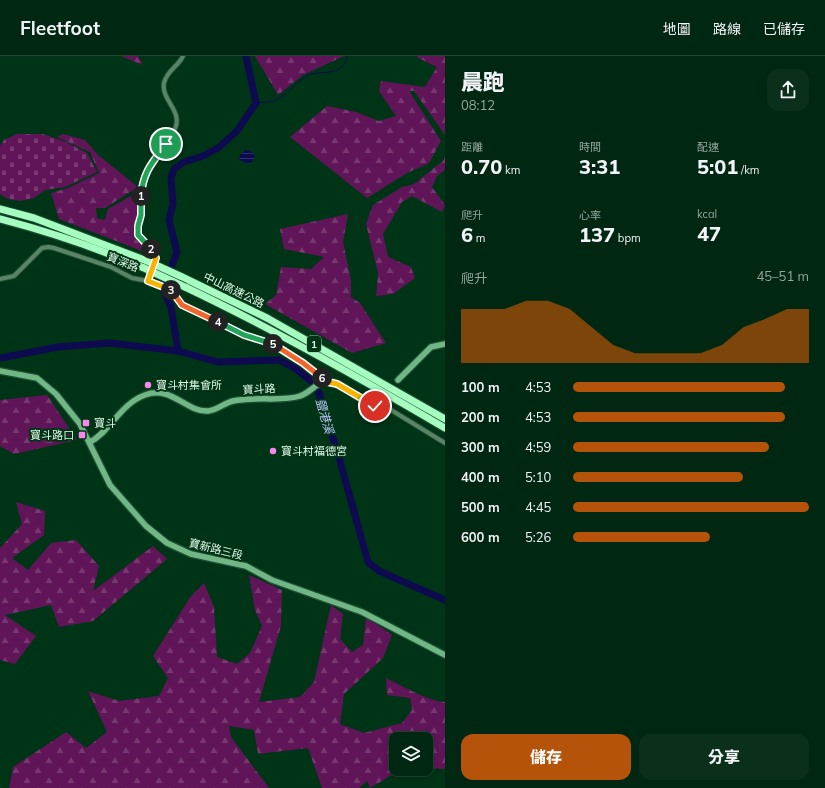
<!DOCTYPE html>
<html lang="zh-TW">
<head>
<meta charset="utf-8">
<style>
  body { margin:0; font-family:Mulish,"Noto Sans TC",sans-serif; background:#0a2f1a; color:#f1f3f6; height:100vh; display:flex; flex-direction:column; font-size:15px; white-space:nowrap }
  * { box-sizing:border-box; margin:0 }
  p { font-size:13px; color:#95a59f }
  .icon { flex:none; width:22px; height:22px; fill:none; stroke:currentColor; stroke-width:2; stroke-linecap:round; stroke-linejoin:round }
  .map { position:relative; flex:1; overflow:hidden }
  .side { display:flex; flex-direction:column; background:#002711; width:380px }
  .side>* { flex:none }
  .buttons { position:absolute; left:389px; top:676px; display:grid; gap:8px }
  .buttons a { display:grid; place-items:center; width:44px; height:44px; border-radius:8px; background:#002711; box-shadow:0 2px 6px #0003,0 0 0 1px #224431; font-size:20px }
  .pin { position:absolute; display:grid; place-items:center; width:34px; height:34px; color:#fff; margin:-17px; border:2px solid #fff; border-radius:50%; box-shadow:0 1px 4px #0007 }
  .km { position:absolute; width:20px; height:20px; margin:-10px; border-radius:50%; background:#222; color:#fff; font-size:11px; line-height:20px; text-align:center }
  .round { display:grid; place-items:center; flex:none; width:42px; height:42px; border-radius:12px; background:#0a2f1a }
  .head { display:flex; align-items:center; justify-content:space-between; height:68px; padding:0 16px }
  h1 { font-size:22px; font-weight:800; line-height:30px }
  .figures { display:grid; grid-template-columns:repeat(3,1fr); gap:6px; height:68px; padding:4px 16px }
  .figures div { display:grid; align-content:center }
  .figures b { font-size:20px; font-weight:800 }
  .figures small { font-size:11px; font-weight:400 }
  .figures p { font-size:11px }
  .chart { height:112px; padding:8px 16px }
  .chart p { display:flex; justify-content:space-between }
  .chart svg { width:100%; height:72px; margin-top:4px; fill:#b45309; opacity:.7 }
  .button { display:flex; gap:8px; margin-top:auto; padding:8px 16px }
  .button a { flex:1; height:46px; border-radius:12px; background:#b45309; color:#fff; font-size:16px; font-weight:800; line-height:46px; text-align:center }
  .button a+a { background:#0a2f1a; color:#f1f3f6 }
  ul { padding:0 16px; list-style:none; font-size:13px }
  li { display:grid; grid-template-columns:64px 48px 1fr; align-items:center; height:30px }
  li i { height:10px; border-radius:5px; background:#b45309 }
  header { display:flex; align-items:center; gap:24px; box-sizing:border-box; height:56px; padding:0 20px; background:#002711; border-bottom:1px solid #224431 }
  header strong { font-size:19px }
  nav { display:flex; gap:22px; margin-inline-start:auto; font-size:14px }
  main { display:flex; flex:1; min-height:0 }
  .map>svg:first-child { display:block }
</style>
</head>
<body>
<header>
<strong>Fleetfoot</strong>
<nav><a>地圖</a><a>路線</a><a>已儲存</a></nav>
</header>
<main>
<div class="map">
<svg width="445" height="732" viewBox="0 0 445 732">
  <defs>
    <pattern id="forest-firs" width="22" height="20" patternUnits="userSpaceOnUse"><rect width="22" height="20" fill="#5f1557"/><path d="M5 1l3.5 6h-7zM16 11l3.5 6h-7z" fill="#76386f"/></pattern>
    <pattern id="cemetery-stones" width="16" height="16" patternUnits="userSpaceOnUse"><rect width="16" height="16" fill="#5f1557"/><path d="M2 7V4a2 2 0 0 1 4 0v3zM10 15v-3a2 2 0 0 1 4 0v3z" fill="#76386f"/></pattern>
    <pattern id="water-rules" width="6" height="5" patternUnits="userSpaceOnUse"><rect width="6" height="5" fill="#0e0a50"/><path d="M0 2.5h6" fill="none" stroke="#312e69"/></pattern>
  </defs>
  <rect width="100%" height="100%" fill="#003417"/>
  <g fill="url(#forest-firs)">
    <polygon points="121,0 138,0 143,9"/>
    <polygon points="255,0 344,0 303,19 278,39"/>
    <polygon points="417,0 445,0 445,79 414,35 409,35 441,85 429,107 407,117 367,142 290,81 327,50 356,56 379,65 396,60 379,35 381,25 425,31 437,11 418,2"/>
    <path d="M63,78L85,84L98,99L138,131L105,152H96L97,162L105,164L108,153L138,136C139,151 135,166 134,182L151,196L147,197L59,163L51,137L68,132L99,117L90,96L57,81Z"/>
    <polygon points="445,98 445,114 437,120 432,131 445,149 442,156 412,140 402,146 383,178 388,201 411,211 415,222 393,238 376,240 378,217 366,168 373,149 402,131 414,128 444,104"/>
    <polygon points="348,158 343,186 351,224 351,241 360,247 386,287 352,297 265,248 276,239 281,211 311,213 324,201 284,193 280,173"/>
    <polygon points="47,339 77,384 14,398 0,390 0,344"/>
    <polygon points="16,446 45,455 44,479 12,502 28,514 51,487 76,484 99,510 93,535 153,490 167,503 93,565 59,571 51,549 5,559 36,580 15,608 0,604 0,492 22,468"/>
    <path d="M249,519L282,534L281,570L259,646L300,641L314,626L331,549L343,558L340,583L352,596L363,589L366,561L392,579L383,602L344,638L340,668L364,677L402,667L412,654L410,642L387,639L386,622C399,628 432,647 445,646V713L426,712V683H396V713H415L400,714L370,732L367,725L359,732H322L308,692L258,698L254,674L229,670L231,681L269,732H9L13,711L66,676L86,692L107,676L88,635L119,645L159,640L168,622L153,600L191,540L204,527L214,551L217,601L237,608L250,597L262,570L255,554Z"/>
  </g>
  <polygon fill="url(#cemetery-stones)" points="17,78 43,78 66,86 87,97 97,116 65,131 45,134 34,142 20,145 8,143 0,138 0,90 4,84"/>
  <path fill="url(#water-rules)" d="M245,94C250,94 253,96 255,101L250,108L239,104L240,99Z"/>
  <g fill="none" stroke-linecap="round" stroke-linejoin="round">
    <path stroke="#0e0a50" stroke-width="1" d="M256,47C262,46 269,46 274,45C285,41 296,26 307,20C321,12 342,24 347,0"/>
    <g stroke="#0e0a50" stroke-width="7">
      <polyline points="178,295 171,251 163,233 177,196 169,164 173,148 171,122 174,113 184,106 203,100 218,92 237,75 256,47 246,0"/>
      <polyline points="0,302 58,291 109,287 178,295 218,306 279,304 296,313 312,326 319,337 338,398 368,506 379,515 445,544"/>
    </g>
    <polyline stroke="#225236" stroke-width="5.5" stroke-dasharray="5.5 3" stroke-linecap="butt" points="383,349 398,324"/>
    <defs>
      <g id="street">
        <polyline points="0,223 14,220 42,192 48,191 54,192 111,211 132,222 148,225 171,234 182,249 244,279 270,286 309,311 323,325"/>
        <path d="M148,225L156,200L137,179C137,171 140,165 141,158C142,142 139,125 149,110C157,97 172,86 176,70C181,54 161,43 164,27C167,14 179,10 183,0"/>
        <polyline points="383,349 445,387"/>
      </g>
      <g id="secondary">
        <polyline points="0,315 37,322 56,338 80,368 110,429 146,470 167,487 191,498 246,510 272,524 362,556 445,599"/>
        <path d="M398,324C409,313 420,302 431,291L445,288"/>
        <path d="M90,386C110,376 120,348 145,339C172,329 185,356 208,355C218,354 224,347 233,345C254,340 283,346 300,340C308,338 319,325 326,325C347,324 361,354 383,349"/>
      </g>
      <g id="highway">
        <polyline points="0,153 34,162 147,205"/>
        <path d="M0,163C50,176 97,192 144,212"/>
        <polyline points="180,220 267,262 445,363"/>
        <path d="M185,231C274,273 360,322 445,372"/>
      </g>
    </defs>
    <use href="#street" stroke="#1f5034" stroke-width="6"/>
    <use href="#secondary" stroke="#1f5034" stroke-width="8"/>
    <use href="#highway" stroke="#1f5034" stroke-width="9"/>
    <use href="#street" stroke="#598465" stroke-width="4"/>
    <use href="#secondary" stroke="#71b786" stroke-width="5.5"/>
    <use href="#highway" stroke="#a6fdc0" stroke-width="7"/>
    <defs>
      <g id="highway-bridge">
        <polyline points="147,205 180,220"/>
        <polyline points="144,212 185,231"/>
      </g>
    </defs>
    <use href="#highway-bridge" stroke="#1f5034" stroke-width="9" stroke-linecap="butt"/>
    <use href="#highway-bridge" stroke="#a6fdc0" stroke-width="7"/>
  </g>
  <g fill="none" stroke-linecap="round" stroke-linejoin="round">
    <defs>
      <path id="split-1" d="M141,140C143,116 152,107 166,88"/>
      <polyline id="split-2" points="141,140 141,159 138,170 138,179 151,193"/>
      <polyline id="split-3" points="151,193 156,202 148,225 171,234"/>
      <polyline id="split-4" points="171,234 182,249 218,266"/>
      <polyline id="split-5" points="218,266 244,279 273,288"/>
      <polyline id="split-6" points="273,288 303,307 322,322"/>
      <polyline id="split-7" points="322,322 323,325 337,328 375,350"/>
    </defs>
    <use href="#split-1" stroke="#fff" stroke-width="8"/>
    <use href="#split-2" stroke="#fff" stroke-width="8"/>
    <use href="#split-3" stroke="#fff" stroke-width="8"/>
    <use href="#split-4" stroke="#fff" stroke-width="8"/>
    <use href="#split-5" stroke="#fff" stroke-width="8"/>
    <use href="#split-6" stroke="#fff" stroke-width="8"/>
    <use href="#split-7" stroke="#fff" stroke-width="8"/>
    <use href="#split-1" stroke="#22a559" stroke-width="5"/>
    <use href="#split-2" stroke="#22a559" stroke-width="5"/>
    <use href="#split-3" stroke="#f5b400" stroke-width="5"/>
    <use href="#split-4" stroke="#f0652b" stroke-width="5"/>
    <use href="#split-5" stroke="#22a559" stroke-width="5"/>
    <use href="#split-6" stroke="#f0652b" stroke-width="5"/>
    <use href="#split-7" stroke="#f5b400" stroke-width="5"/>
  </g>
  <g fill="#f987e8" stroke="#003417" stroke-width="1.5">
    <circle cx="148" cy="329" r="4"/>
    <rect x="82" y="363" width="8" height="8" rx="2"/>
    <rect x="78" y="375" width="8" height="8" rx="2"/>
    <circle cx="273" cy="395" r="4"/>
  </g>
  <g text-anchor="middle" dominant-baseline="central" stroke-width="4" stroke-linejoin="round" paint-order="stroke">
    <rect fill="#003417" stroke="#9dbea8" stroke-width="1" x="307" y="280" width="14" height="16" rx="3"/>
    <g font-size="10" font-weight="bold" fill="#e0f9e6">
      <text x="314" y="288">1</text>
    </g>
    <g font-size="11" fill="#e0f9e6" stroke="#003417">
      <text transform="translate(123 206) rotate(22)">寶深路</text>
      <text transform="translate(234 234) rotate(26)">中山高速公路</text>
      <text transform="translate(259 333) rotate(-3)">寶斗路</text>
      <text transform="translate(216 493) rotate(14)">寶新路三段</text>
    </g>
    <g font-size="11" fill="#e0f9e6" stroke="#003417" text-anchor="start">
      <text x="156" y="329">寶斗村集會所</text>
      <text x="94" y="367">寶斗</text>
      <text x="74" y="379" text-anchor="end">寶斗路口</text>
      <text x="281" y="395">寶斗村福德宮</text>
    </g>
    <g font-size="12" font-style="italic" fill="#b7c5f6" stroke="#003417">
      <text transform="translate(325 360) rotate(74)">鹽港溪</text>
    </g>
  </g>
</svg>
<div class="buttons">
<a><svg class="icon" aria-label="layers" viewBox="0 0 24 24"><path d="M12 4l9 5-9 5-9-5zM3 14l9 5 9-5"/></svg></a>
</div>
<div class="pin" style="left:166px;top:88px;background:#1e9e55"><svg class="icon" aria-label="arrive" viewBox="0 0 24 24"><path d="M6 21V4h12l-3 4 3 4H6"/></svg></div>
<div class="pin" style="left:375px;top:350px;background:#d93025"><svg class="icon" aria-label="check" viewBox="0 0 24 24"><path d="M5 12l5 5 9-10"/></svg></div>
<b class="km" style="left:141px;top:140px">1</b>
<b class="km" style="left:151px;top:193px">2</b>
<b class="km" style="left:171px;top:234px">3</b>
<b class="km" style="left:218px;top:266px">4</b>
<b class="km" style="left:273px;top:288px">5</b>
<b class="km" style="left:322px;top:322px">6</b>
</div>
<section class="side">
<div class="head"><div><h1>晨跑</h1><p>08:12</p></div><a class="round"><svg class="icon" aria-label="share" viewBox="0 0 24 24"><path d="M12 15V3M7 8l5-5 5 5M5 13v7h14v-7"/></svg></a></div>
<div class="figures">
<div><p>距離</p><b>0.70<small> km</small></b></div>
<div><p>時間</p><b>3:31</b></div>
<div><p>配速</p><b>5:01<small> /km</small></b></div>
</div>
<div class="figures">
<div><p>爬升</p><b>6<small> m</small></b></div>
<div><p>心率</p><b>137<small> bpm</small></b></div>
<div><p>kcal</p><b>47</b></div>
</div>
<div class="chart"><p><span>爬升</span>45–51 m</p>
<svg viewBox="0 0 160 44" preserveAspectRatio="none"><path d="M0 44V11L10 11L20 11L30 6L40 6L50 11L60 22L70 33L80 38L90 38L100 38L110 38L120 33L130 22L140 17L150 11L160 11V44z"/></svg>
</div>
<ul>
<li><b>100 m</b>4:53<i style="width:90%"></i></li>
<li><b>200 m</b>4:53<i style="width:90%"></i></li>
<li><b>300 m</b>4:59<i style="width:83%"></i></li>
<li><b>400 m</b>5:10<i style="width:72%"></i></li>
<li><b>500 m</b>4:45<i style="width:100%"></i></li>
<li><b>600 m</b>5:26<i style="width:58%"></i></li>
</ul>
<div class="button"><a>儲存</a><a>分享</a></div>
</section>
</main>
</body>
</html>
